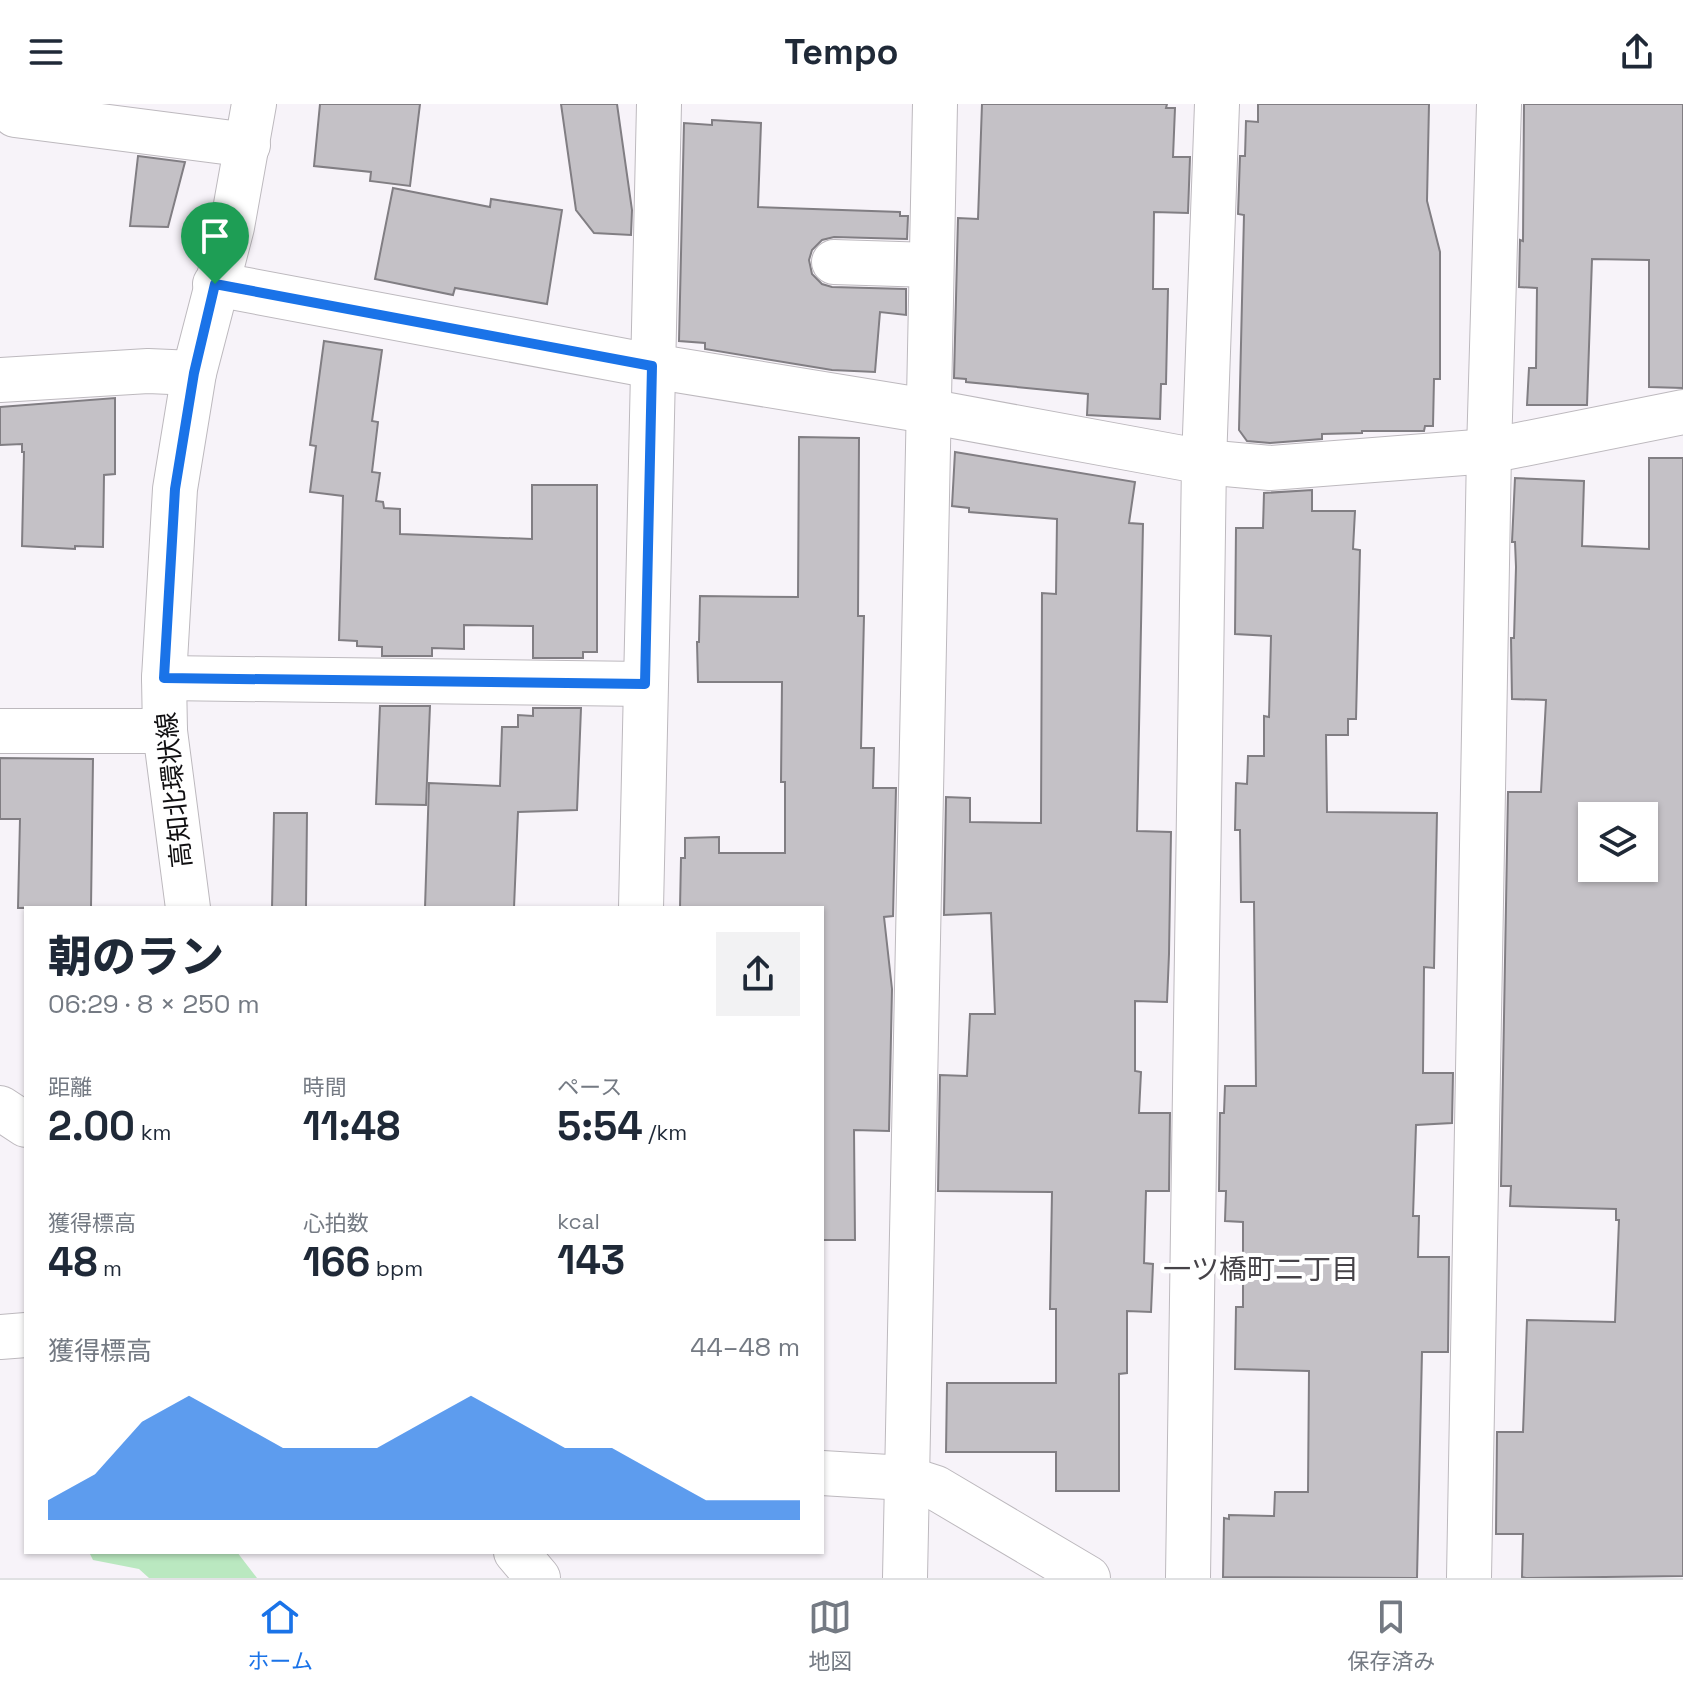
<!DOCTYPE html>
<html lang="ja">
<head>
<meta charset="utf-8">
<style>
  body { margin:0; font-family:"Space Grotesk","Noto Sans JP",sans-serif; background:#f2f2f3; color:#1f2937; height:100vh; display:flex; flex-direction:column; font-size:30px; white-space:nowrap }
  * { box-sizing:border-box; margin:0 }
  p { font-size:26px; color:#747a83 }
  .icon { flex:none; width:44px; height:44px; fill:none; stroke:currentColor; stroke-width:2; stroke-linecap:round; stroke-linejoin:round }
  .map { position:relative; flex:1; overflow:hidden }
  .panel { position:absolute; left:24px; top:802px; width:800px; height:648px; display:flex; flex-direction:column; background:#fff; border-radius:0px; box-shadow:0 2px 6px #0004 }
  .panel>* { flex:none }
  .buttons { position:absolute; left:1578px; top:698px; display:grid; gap:16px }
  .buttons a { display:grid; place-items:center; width:80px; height:80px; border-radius:0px; background:#fff; box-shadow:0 2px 6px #0004; font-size:40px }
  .pin { position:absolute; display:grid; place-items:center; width:68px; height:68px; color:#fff; margin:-82px -34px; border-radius:50% 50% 50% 0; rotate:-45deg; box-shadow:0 0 8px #0007 }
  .pin .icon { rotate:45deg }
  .round { display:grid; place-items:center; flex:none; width:84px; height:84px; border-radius:0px; background:#f2f2f3 }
  .summary { display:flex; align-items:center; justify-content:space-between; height:136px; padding:0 24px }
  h1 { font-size:44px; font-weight:800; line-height:60px }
  .metrics { display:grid; grid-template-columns:repeat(3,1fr); gap:12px; height:136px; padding:8px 24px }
  .metrics div { display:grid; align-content:center }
  .metrics b { font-size:40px; font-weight:800 }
  .metrics small { font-size:22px; font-weight:400 }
  .metrics p { font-size:22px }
  .chart { height:224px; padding:16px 24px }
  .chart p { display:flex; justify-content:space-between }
  .chart svg { width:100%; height:144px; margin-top:8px; fill:#1a73e8; opacity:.7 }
  header { display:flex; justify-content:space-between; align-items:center; height:104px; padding:0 24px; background:#fff; font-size:36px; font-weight:800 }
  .tab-bar { display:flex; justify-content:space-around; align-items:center; height:112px; border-top:2px solid #e0e1e3; background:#fff; font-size:22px; color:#747a83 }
  .tab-bar a { display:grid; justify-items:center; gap:4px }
  .tab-bar .active { color:#1a73e8 }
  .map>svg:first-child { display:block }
</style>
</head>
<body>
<header><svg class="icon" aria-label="menu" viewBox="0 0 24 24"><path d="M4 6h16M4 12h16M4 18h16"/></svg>Tempo<svg class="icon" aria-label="share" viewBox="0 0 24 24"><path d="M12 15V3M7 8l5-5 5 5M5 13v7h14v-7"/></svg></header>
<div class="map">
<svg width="1683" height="1474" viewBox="0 0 1683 1474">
  <rect width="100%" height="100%" fill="#f7f3f9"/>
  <polygon fill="#bae8c0" points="89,1448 237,1448 257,1474 149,1474 139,1465 93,1456"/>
  <g fill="#c4c1c6" stroke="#817e83" stroke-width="2" fill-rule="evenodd">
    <polygon points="320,0 420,0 410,82 370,77 371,68 314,62"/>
    <polygon points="561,0 617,0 632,106 631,131 594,129 576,106"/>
    <polygon points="982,0 1167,0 1166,4 1175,4 1173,53 1190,53 1188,109 1154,108 1153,185 1168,185 1166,280 1161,280 1160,315 1087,311 1088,290 966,278 966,275 954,274 958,114 978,115"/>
    <polygon points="1258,0 1429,0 1427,97 1440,148 1440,275 1434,275 1433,322 1425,322 1424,327 1362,327 1362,329 1322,330 1322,335 1270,339 1247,337 1239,326 1244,111 1238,110 1240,52 1245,52 1246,17 1258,18"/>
    <polygon points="1524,0 1683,0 1683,284 1649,283 1649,156 1592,155 1587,301 1527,301 1529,264 1536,264 1537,184 1519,183 1520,136 1523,137"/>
    <polygon points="712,16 761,19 758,103 900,108 900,112 908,112 907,135 834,133 822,136 812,146 809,156 812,170 822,180 832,183 906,185 906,211 880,208 875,268 832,266 705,245 705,239 679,237 684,19 712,21"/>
    <polygon points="138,52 185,58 168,123 130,122"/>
    <polygon points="393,84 490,103 491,95 562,106 547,200 455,184 453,191 375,175"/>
    <polygon points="324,237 382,246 372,317 378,318 372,368 380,369 376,397 383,398 384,404 400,405 400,430 532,435 532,381 597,381 597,548 583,548 583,554 533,554 533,522 464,521 464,545 432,544 432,552 382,552 382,543 357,542 357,537 339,536 343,392 310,388 316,342 310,341"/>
    <polygon points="115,294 115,370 104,371 103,443 75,442 75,445 22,442 24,348 22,348 22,340 0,341 0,303"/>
    <polygon points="799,333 859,334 858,512 864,512 861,644 874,644 873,684 896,684 893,812 884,813 892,885 889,1027 854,1026 855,1136 822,1136 822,804 680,804 681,754 685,754 685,734 719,733 719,749 785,749 785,678 781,678 782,578 698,578 697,538 699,538 700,492 798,493"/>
    <polygon points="955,348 1135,378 1129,419 1143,420 1137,727 1171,728 1169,850 1167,898 1135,897 1135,967 1141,968 1139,1009 1170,1009 1169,1087 1146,1087 1144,1159 1153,1160 1151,1208 1127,1207 1127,1269 1119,1270 1119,1387 1056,1387 1056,1348 946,1348 947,1279 1056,1279 1056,1205 1050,1205 1052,1088 938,1087 940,971 967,972 970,910 995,910 991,809 944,811 946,693 970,694 970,718 1041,719 1042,489 1056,490 1057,415 969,408 969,404 952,402"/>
    <path d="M1649,354H1683V1472L1526,1474L1522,1473L1523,1430H1496L1497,1328H1523L1527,1216L1615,1218L1619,1116H1616V1105L1510,1102L1511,1082H1501L1508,688H1541L1546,596L1512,595L1511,534H1514L1516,463L1515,438H1512L1515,374L1584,377L1582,442L1649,445ZM1592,712H1644V764H1592Z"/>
    <polygon points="1312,386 1312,407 1355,407 1353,445 1360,446 1356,615 1348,615 1348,631 1326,631 1327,708 1437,709 1434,864 1424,863 1423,969 1453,969 1452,1019 1416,1021 1413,1112 1419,1112 1418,1153 1449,1153 1448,1248 1422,1248 1417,1474 1223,1473 1224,1414 1229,1415 1229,1411 1274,1412 1275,1388 1308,1388 1309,1267 1235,1265 1236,1203 1243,1203 1243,1118 1225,1117 1226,1087 1219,1087 1220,1009 1224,1009 1225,982 1256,982 1254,798 1241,798 1240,726 1235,726 1236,679 1247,680 1248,652 1264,652 1264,612 1269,613 1271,532 1235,530 1236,424 1263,424 1264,389"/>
    <polygon points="380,602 430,602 426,701 376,700"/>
    <polygon points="533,604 581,604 577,706 518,708 514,804 425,804 429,679 500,682 502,623 518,623 518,611 533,612"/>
    <polygon points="0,654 93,655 91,804 18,804 20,715 0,715"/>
    <polygon points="274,709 307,709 306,804 272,804"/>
  </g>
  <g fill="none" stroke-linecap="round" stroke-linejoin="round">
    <defs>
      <g id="minor">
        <polyline points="15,11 248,41"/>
        <polyline points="834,158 931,161"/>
        <polyline points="215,180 652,262 927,307 1204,358 1270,364 1489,347 1683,308"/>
        <polyline points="0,276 148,267 194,269"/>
        <polyline points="164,574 645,580"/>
        <polyline points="0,627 165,627"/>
        <polyline points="641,804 659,0"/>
        <polyline points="0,1004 26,1021"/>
        <polyline points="0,1233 26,1231"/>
        <polyline points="822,1369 905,1374 936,1384 1088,1474"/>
        <polyline points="905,1474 935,0"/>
        <polyline points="1188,1474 1204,358 1217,0"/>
        <polyline points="1469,1474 1489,347 1499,0"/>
      </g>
      <g id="major">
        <polyline points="188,804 165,627 164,574 175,385 194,269 232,123 254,0"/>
        <polyline points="516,1448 538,1474"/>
      </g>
    </defs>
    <use href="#minor" stroke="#bdb9be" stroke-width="46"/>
    <use href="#major" stroke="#bdb9be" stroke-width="46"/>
    <use href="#minor" stroke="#fff" stroke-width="44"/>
    <use href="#major" stroke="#fff" stroke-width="44"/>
  </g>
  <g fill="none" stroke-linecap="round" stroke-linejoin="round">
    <defs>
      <polygon id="route" points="215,180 652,262 645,580 164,574 175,385 194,269"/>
    </defs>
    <use href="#route" stroke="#fff" stroke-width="16"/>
    <use href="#route" stroke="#1a73e8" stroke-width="10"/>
  </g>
  <g text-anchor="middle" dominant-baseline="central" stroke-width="8" stroke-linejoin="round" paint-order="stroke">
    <g font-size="26" fill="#100f11" stroke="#fff">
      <text transform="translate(174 686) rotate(-96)">高知北環状線</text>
    </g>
    <g font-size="28" fill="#464348" stroke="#fff">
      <text x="1261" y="1165">一ツ橋町二丁目</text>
    </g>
  </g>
</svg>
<div class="buttons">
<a><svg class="icon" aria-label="layers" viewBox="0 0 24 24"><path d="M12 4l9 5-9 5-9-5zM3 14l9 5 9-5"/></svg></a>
</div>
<div class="pin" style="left:215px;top:180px;background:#1e9e55"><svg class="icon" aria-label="arrive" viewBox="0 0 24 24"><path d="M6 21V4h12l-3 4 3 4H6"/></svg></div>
<section class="panel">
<div class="summary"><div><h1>朝のラン</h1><p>06:29 · 8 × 250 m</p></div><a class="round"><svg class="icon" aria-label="share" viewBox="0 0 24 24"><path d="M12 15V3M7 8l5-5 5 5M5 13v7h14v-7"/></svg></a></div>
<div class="metrics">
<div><p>距離</p><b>2.00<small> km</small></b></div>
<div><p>時間</p><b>11:48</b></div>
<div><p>ペース</p><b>5:54<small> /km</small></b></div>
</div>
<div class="metrics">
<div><p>獲得標高</p><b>48<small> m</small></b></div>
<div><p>心拍数</p><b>166<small> bpm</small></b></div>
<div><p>kcal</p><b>143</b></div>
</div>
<div class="chart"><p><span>獲得標高</span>44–48 m</p>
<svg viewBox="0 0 160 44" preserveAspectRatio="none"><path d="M0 44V38L10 30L20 14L30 6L40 14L50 22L60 22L70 22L80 14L90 6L100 14L110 22L120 22L130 30L140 38L150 38L160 38V44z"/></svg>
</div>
</section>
</div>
<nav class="tab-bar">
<a class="active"><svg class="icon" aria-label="home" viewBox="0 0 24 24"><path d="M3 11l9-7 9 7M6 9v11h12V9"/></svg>ホーム</a>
<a><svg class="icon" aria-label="map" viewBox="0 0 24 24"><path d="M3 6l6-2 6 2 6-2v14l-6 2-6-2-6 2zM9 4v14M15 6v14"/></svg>地図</a>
<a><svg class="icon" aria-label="saved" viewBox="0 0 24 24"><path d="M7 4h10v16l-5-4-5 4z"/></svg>保存済み</a>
</nav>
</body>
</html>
